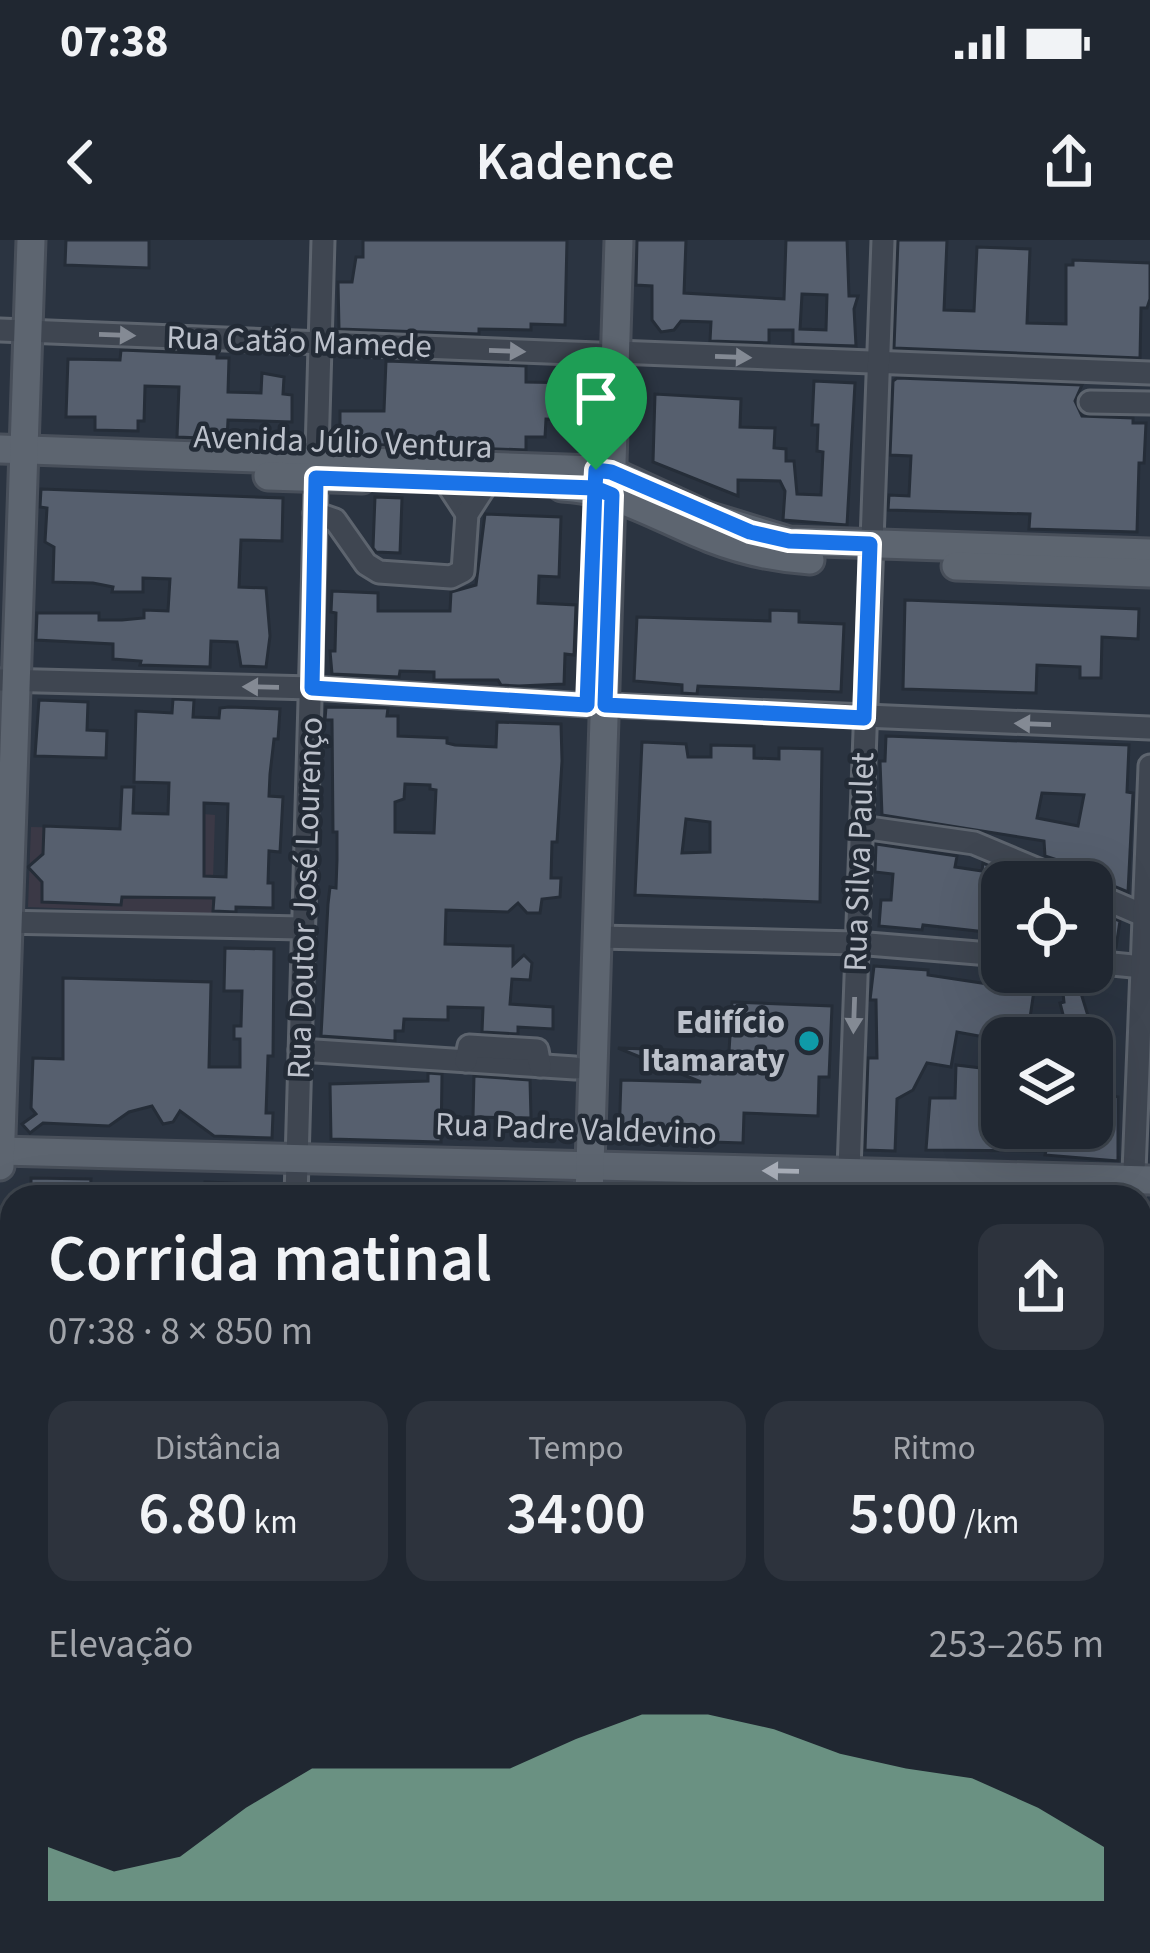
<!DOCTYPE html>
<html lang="pt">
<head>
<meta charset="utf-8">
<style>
  body { margin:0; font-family:"Source Sans 3",sans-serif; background:#2d333d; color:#f1f3f6; height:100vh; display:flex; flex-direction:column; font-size:45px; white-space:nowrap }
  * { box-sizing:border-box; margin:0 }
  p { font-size:39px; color:#a2a5ab }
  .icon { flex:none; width:66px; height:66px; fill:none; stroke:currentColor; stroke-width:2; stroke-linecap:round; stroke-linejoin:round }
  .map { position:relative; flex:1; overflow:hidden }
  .drawer { position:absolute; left:0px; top:945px; width:1152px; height:768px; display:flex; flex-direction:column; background:#202731; border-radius:36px 36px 0 0; box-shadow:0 12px 48px #0002,0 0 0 3px #3d444d }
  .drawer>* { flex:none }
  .buttons { position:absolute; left:981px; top:621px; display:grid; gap:24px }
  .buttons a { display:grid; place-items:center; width:132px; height:132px; border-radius:24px; background:#202731; box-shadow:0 12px 48px #0002,0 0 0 3px #3d444d; font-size:60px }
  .pin { position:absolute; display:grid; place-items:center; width:102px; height:102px; color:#fff; margin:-123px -51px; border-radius:50% 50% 50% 0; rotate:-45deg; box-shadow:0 0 12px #0007 }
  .pin .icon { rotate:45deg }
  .round { display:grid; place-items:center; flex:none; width:126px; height:126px; border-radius:24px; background:#2d333d }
  .head { display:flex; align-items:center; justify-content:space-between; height:204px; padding:0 48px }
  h1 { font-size:66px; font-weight:600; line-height:90px }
  .figures { display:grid; grid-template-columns:repeat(3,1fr); gap:18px; height:204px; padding:12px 48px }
  .figures div { display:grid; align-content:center; border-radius:24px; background:#2d333d; text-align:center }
  .figures b { font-size:60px; font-weight:600 }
  .figures small { font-size:33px; font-weight:400 }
  .figures p { font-size:33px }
  .chart { height:336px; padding:24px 48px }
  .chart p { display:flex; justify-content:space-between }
  .chart svg { width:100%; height:216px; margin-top:12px; fill:#8abfa5; opacity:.7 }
  .status { display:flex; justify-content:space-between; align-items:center; height:84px; padding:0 60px; background:#202731; direction:ltr }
  .status svg { height:33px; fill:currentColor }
  header { display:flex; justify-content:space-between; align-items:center; height:156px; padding:0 48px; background:#202731; font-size:54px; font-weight:600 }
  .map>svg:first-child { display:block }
</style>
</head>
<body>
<div class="status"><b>07:38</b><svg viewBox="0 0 49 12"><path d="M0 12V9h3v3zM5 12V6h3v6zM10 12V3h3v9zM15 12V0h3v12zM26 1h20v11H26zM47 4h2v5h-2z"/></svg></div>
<header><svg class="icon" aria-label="back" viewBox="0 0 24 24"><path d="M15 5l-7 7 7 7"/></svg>Kadence<svg class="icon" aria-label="share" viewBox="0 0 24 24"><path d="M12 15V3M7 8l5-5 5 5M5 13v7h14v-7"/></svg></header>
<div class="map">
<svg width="1150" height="1713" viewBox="0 0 1150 1713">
  <rect width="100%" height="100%" fill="#2b3441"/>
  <polygon fill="#3b3946" points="204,574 215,575 212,674 28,667 31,587 123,589"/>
  <g fill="#565f6e" stroke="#252d38" stroke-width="3" fill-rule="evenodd">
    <polygon points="66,0 149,0 149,28 65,25"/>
    <polygon points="363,0 567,0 565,85 531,84 531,90 479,89 479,94 339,89 338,42 352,42 356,17 363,17"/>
    <path d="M637,0H686L684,53L784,59L786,0H847L849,56H858L854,69L856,106L793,104V90H769V103L710,101L711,82L681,81L674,90L661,92L652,80V46L636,45ZM802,54L827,55L826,90L800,89Z"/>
    <polygon points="898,0 947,0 944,70 974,71 977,7 1030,9 1027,83 1066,84 1066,25 1073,25 1073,20 1150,23 1150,59 1147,68 1141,68 1140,118 894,108"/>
    <polygon points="121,110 217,114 217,118 229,118 228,152 261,153 262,133 284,137 283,154 292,155 292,182 228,180 227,199 177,197 179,147 145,146 144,181 138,181 138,191 95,190 95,177 66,177 68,119 120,120"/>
    <polygon points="386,121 526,126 526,142 578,143 577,180 546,179 545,197 526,197 526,210 332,203 333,192 340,193 340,171 384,171"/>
    <polygon points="897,138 1082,145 1075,161 1082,176 1133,178 1133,183 1146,183 1144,223 1139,223 1137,292 1029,289 1030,274 888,270 889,255 909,256 911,216 890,215 893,141"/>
    <polygon points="814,141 855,143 847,285 783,280 785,251 780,241 738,240 738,256 653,222 655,154 741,159 740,187 775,188 774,208 786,209 786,221 794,221 797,254 821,255 823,212 817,211 818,185 812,185"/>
    <polygon points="41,249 283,258 282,301 241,300 239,347 266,348 270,396 266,427 241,426 237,402 211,401 210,427 140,425 141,421 113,419 113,404 36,400 37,373 99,373 99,380 122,380 144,378 144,370 168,371 170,339 143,338 143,352 112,352 113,347 93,343 53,342 54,307 45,302 47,268 40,267"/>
    <polygon points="375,257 402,258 400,313 376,312 373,308"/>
    <polygon points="485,274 561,277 559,337 539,336 538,363 576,365 574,415 565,414 564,444 519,446 501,445 498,440 434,440 434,432 400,431 399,437 332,434 330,411 335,411 336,373 331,372 332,351 378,353 378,371 450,371 451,352 476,345"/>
    <polygon points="905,360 1139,369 1138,399 1102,397 1101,438 1080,438 1080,427 1037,425 1036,453 903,449"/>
    <polygon points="770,370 799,371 799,382 844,384 841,452 698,446 697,454 682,453 682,445 634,441 637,377 770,381"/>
    <path d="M173,459L194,460L193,477L219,478L220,468L229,467L280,469L278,499H274L270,534L269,556L283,557L280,612L269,611L268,643H273V668L236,667V672L213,671L214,658L122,657L121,665L42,662V642L28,627L43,614L44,586L120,589L122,547H134L133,573L168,574L169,543L134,542L136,471L172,473ZM204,563L228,564L226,637L204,636Z"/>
    <polygon points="39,460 88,462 87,490 107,491 106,518 35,516"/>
    <path d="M326,467L388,468L387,476H398V496L447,498V503L455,505L496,507L497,482L561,484L562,521L557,602H552L551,638H561L560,657L542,659L540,673H527L518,663L508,672L446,670L445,704L513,706V725L524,715L532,723L530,740L512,739L510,764L553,767V789L518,787V794L482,792L483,768L448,767V780L404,779L403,791H395V801L321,796L328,664L330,647L336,648L337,620V592H333L332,480H325ZM405,544L430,545V549L436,550L434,593L395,592V562L404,559Z"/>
    <path d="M886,496L1129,505L1127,552L1133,553L1128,652L1096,639L1097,633L1045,616L1044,601L882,575L880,521H885ZM1042,553L1084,555L1078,586L1037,578Z"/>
    <path d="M642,502L686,504L688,517H711V505L754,506V518L779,519V508L822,509L820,662L635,655ZM686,579L710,582V612L682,613Z"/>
    <polygon points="876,604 957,616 955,627 982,631 983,623 1028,642 1002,640 1002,682 997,683 995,693 923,685 922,690 879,686 881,660 891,660 893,634 875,632"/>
    <polygon points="1092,669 1120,681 1116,707 1092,704"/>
    <polygon points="225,708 274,709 273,816 268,816 266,873 273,873 272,898 214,896 180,871 173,882 163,884 152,866 129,872 109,886 43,883 30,893 22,884 36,874 31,868 33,818 63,819 63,738 211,742 209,827 240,827 240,799 234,799 234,786 241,786 242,751 224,751"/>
    <polygon points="874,726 928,730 928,735 1008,747 1009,742 1035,744 1027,798 1002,798 1002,888 1092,888 1092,878 1102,878 1105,855 1118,857 1118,921 1045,915 1046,911 926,910 930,858 955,858 956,825 990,829 995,799 957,792 951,827 927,823 913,850 897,859 895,911 865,910 868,818 877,818 876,760 870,760"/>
    <polygon points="1080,750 1089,779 1103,794 1111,794 1109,812 1100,810 1092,818 1092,798 1075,798 1067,790 1060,763 1064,762 1063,753"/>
    <polygon points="732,762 832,766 829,837 819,837 818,876 744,873 743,903 619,899 621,840 701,842 618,808 729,812"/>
    <polygon points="428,833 442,834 441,902 331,899 330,844 428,841"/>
    <polygon points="474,836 530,840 531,878 473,877"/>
    <polygon points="31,938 91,939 90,957 31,957"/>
    <polygon points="205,942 259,944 259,957 205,957"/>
    <polygon points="37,1701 218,1703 217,1713 37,1713"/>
    <rect x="582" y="1701" width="215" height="12"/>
    <polygon points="841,1701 1059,1701 1062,1713 840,1713"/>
  </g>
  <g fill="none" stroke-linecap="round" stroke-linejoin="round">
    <defs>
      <g id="minor">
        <polyline points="0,90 598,114"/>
        <polyline points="616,112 1150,133"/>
        <polyline points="1090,162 1150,163"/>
        <polyline points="446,242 467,274"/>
        <polyline points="315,273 335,280 366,324 379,332 451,337 463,331 467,274 487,243"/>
        <polyline points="0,440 312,448 587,465"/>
        <polyline points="605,465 1150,488"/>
        <polyline points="862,587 974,603 1067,642"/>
        <polyline points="1092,653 1150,678"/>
        <polyline points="0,682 302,688"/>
        <polyline points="598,697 856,703 1002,715"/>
        <polyline points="1092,722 1143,727"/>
        <polyline points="300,810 575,828"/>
        <polyline points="466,821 469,806 537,810 540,826"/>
        <polyline points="296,957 323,0"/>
        <polyline points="848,957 883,0"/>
        <polyline points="1133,957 1150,526"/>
        <polyline points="1140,1173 1150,1173"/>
        <polyline points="0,1189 12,1189"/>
        <polyline points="1140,1580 1150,1580"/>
        <polyline points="273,1713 273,1701"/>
        <polyline points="819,1713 820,1701"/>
        <polyline points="1107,1713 1107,1701"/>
      </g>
      <g id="major">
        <polyline points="0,209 596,230 611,232 707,276 789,301 1150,313"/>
        <polyline points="268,236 362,239"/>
        <path d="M562,247C615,249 661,279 710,298C744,311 775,318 810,320"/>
        <polyline points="956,326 1150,333"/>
        <polyline points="0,911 1150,940"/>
        <polyline points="0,926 31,0"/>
        <polyline points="589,957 619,0"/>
        <polyline points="0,1352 12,1352"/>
        <polyline points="1140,1374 1150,1374"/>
        <polyline points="564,1713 564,1701"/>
      </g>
    </defs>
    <use href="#minor" stroke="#5d646e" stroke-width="27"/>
    <use href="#major" stroke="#484f5a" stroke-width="33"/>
    <use href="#minor" stroke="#3f4651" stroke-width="21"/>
    <use href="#major" stroke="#5d6570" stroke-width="27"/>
  </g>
  <defs><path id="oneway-solid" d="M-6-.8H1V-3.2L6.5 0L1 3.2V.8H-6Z" transform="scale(3)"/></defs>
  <g fill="#848a94">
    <use href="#oneway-solid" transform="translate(117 95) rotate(2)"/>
    <use href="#oneway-solid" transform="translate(507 111) rotate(2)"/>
    <use href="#oneway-solid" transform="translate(733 117) rotate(2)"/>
    <use href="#oneway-solid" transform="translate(261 447) rotate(-179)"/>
    <use href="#oneway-solid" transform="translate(1033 484) rotate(-178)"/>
    <use href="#oneway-solid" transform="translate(854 775) rotate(92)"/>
  </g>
  <use fill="#a9afb9" href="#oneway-solid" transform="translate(781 931) rotate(-179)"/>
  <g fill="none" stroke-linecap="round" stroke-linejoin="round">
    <defs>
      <polyline id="route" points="596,230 595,248 316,238 312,448 587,465 595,248 612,255 605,465 864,478 870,304 789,301 750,292 611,232 596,230"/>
    </defs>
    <use href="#route" stroke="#fff" stroke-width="24"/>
    <use href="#route" stroke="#1a73e8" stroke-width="15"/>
  </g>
  <circle fill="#0f9aa8" stroke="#232b36" stroke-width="4.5" cx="809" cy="801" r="12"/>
  <g text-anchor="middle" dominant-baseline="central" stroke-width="9" stroke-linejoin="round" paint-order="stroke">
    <g font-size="33" fill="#bcc1cb" stroke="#232b36">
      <text transform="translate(299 102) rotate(2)">Rua Catão Mamede</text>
      <text transform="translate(343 202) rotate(2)">Avenida Júlio Ventura</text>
      <text transform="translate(859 622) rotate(-88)">Rua Silva Paulet</text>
      <text transform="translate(305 658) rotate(-88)">Rua Doutor José Lourenço</text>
      <text transform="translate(576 889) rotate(2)">Rua Padre Valdevino</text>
    </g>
    <g font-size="33" font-weight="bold" fill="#bcc1cb" stroke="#232b36" text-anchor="end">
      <text x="785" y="782">Edifício<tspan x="785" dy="38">Itamaraty</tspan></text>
    </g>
  </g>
</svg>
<div class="buttons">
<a><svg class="icon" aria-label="locate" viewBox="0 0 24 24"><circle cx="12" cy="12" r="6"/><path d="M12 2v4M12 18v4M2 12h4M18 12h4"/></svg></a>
<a><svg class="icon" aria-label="layers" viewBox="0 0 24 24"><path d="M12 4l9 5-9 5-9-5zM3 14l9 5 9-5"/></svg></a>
</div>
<div class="pin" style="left:596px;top:230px;background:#1e9e55"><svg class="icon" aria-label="arrive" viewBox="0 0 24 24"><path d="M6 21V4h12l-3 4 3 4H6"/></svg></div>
<section class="drawer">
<div class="head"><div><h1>Corrida matinal</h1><p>07:38 · 8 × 850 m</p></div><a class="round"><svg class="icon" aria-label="share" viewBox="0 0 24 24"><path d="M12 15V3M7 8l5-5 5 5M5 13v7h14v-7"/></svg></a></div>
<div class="figures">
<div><p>Distância</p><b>6.80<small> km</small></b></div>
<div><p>Tempo</p><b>34:00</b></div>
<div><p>Ritmo</p><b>5:00<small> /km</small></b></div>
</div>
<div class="chart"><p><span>Elevação</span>253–265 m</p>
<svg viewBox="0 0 160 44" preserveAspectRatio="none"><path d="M0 44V33L10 38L20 35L30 25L40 17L50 17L60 17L70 17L80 11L90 6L100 6L110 9L120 14L130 17L140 19L150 25L160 33V44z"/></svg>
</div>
</section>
</div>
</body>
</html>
